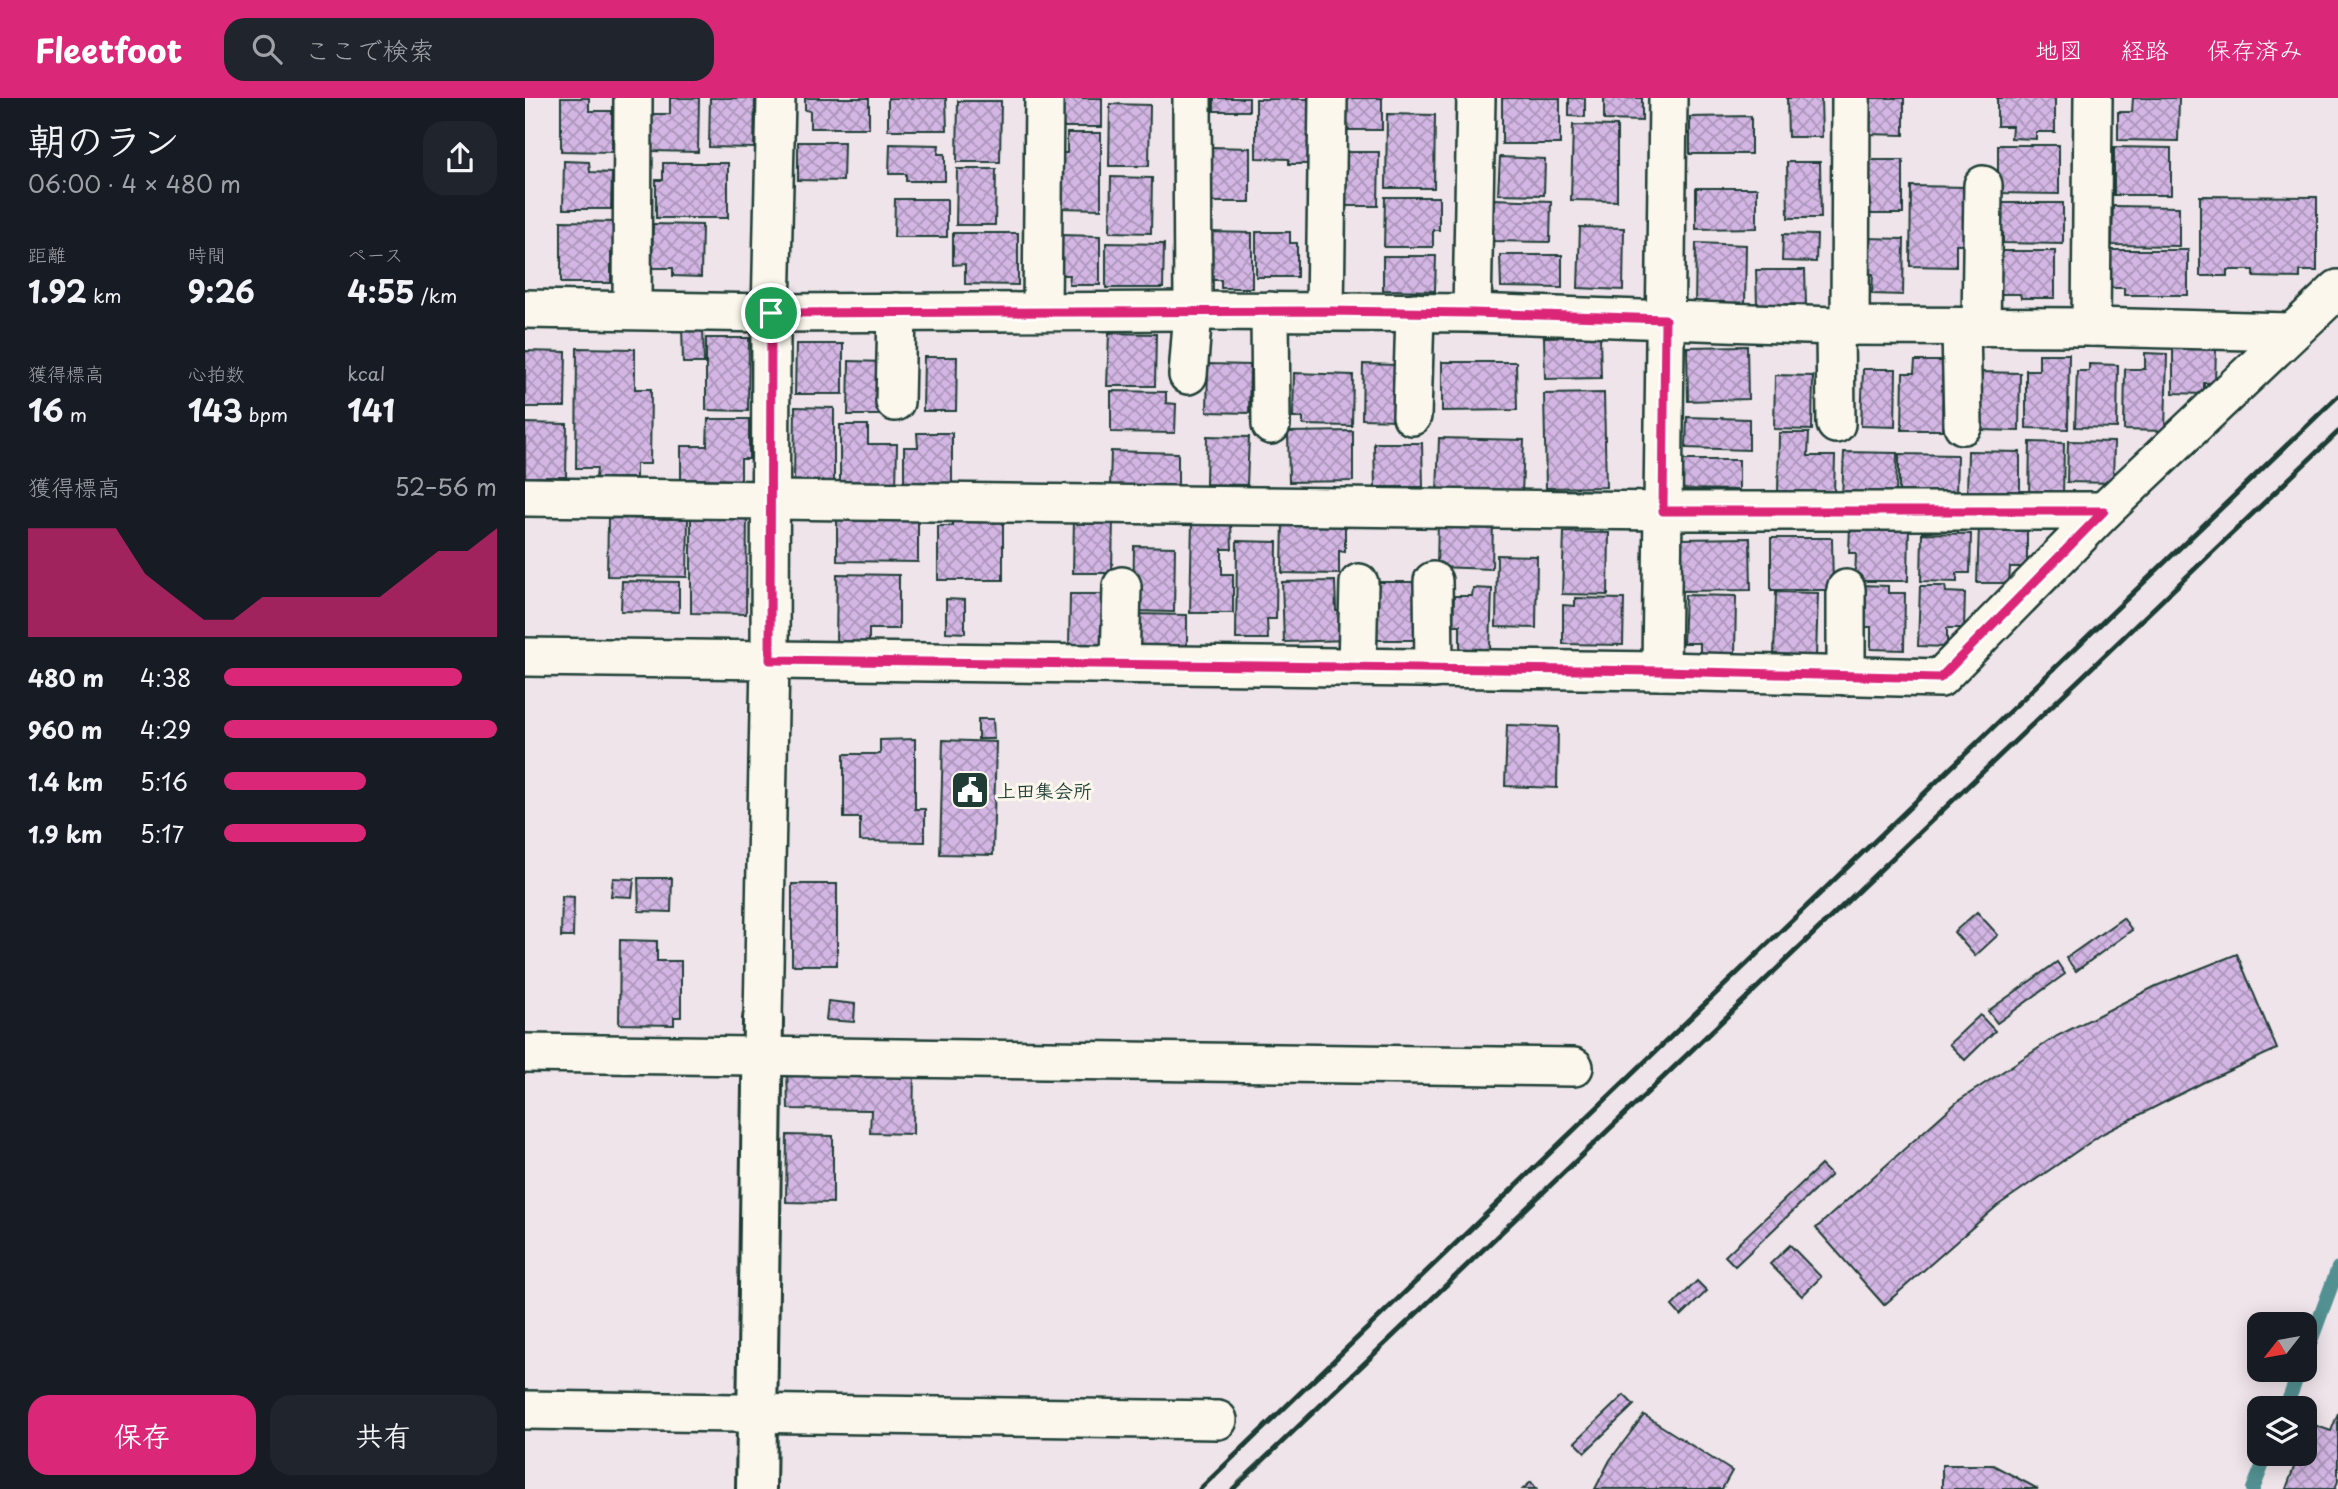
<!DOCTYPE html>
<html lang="ja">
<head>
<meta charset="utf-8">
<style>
  body { margin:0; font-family:"Playpen Sans","Klee One",sans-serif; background:#20242c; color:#f1f3f6; height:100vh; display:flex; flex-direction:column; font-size:26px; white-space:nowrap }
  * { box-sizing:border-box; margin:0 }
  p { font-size:23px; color:#9ea1a6 }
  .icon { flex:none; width:38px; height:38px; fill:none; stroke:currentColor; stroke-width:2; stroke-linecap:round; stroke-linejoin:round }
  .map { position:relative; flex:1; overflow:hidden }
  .sheet { display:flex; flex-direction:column; background:#171b24; width:525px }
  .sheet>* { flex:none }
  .needle { width:46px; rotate:239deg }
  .tools { position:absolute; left:1722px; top:1214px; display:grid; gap:14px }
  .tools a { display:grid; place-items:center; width:70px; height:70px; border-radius:14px; background:#171b24; box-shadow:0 4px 18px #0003; font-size:35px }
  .pin { position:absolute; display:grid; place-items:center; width:60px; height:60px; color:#fff; margin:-30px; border:4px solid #fff; border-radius:50%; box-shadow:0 2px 7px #0007 }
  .round { display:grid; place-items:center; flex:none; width:74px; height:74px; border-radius:21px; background:#20242c }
  .headline { display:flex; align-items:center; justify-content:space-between; height:119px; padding:0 28px }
  h1 { font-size:38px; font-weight:700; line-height:52px }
  .metrics { display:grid; grid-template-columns:repeat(3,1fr); gap:10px; height:119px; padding:7px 28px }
  .metrics div { display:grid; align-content:center }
  .metrics b { font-size:30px; font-weight:700 }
  .metrics small { font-size:19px; font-weight:400 }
  .metrics p { font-size:19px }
  .chart { height:196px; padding:14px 28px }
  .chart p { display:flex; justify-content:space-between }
  .chart svg { width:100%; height:126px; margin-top:7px; fill:#db2777; opacity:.7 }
  .button { display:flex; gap:14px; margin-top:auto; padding:14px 28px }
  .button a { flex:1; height:80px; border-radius:21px; background:#db2777; color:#fff; font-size:28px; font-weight:700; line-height:80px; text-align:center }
  .button a+a { background:#20242c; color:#f1f3f6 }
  ul { padding:0 28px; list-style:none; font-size:23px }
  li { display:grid; grid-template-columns:112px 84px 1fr; align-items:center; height:52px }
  li i { height:18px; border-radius:9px; background:#db2777 }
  header { display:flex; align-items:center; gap:42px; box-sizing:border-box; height:98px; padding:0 35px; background:#db2777; color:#fff }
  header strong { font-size:33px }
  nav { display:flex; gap:38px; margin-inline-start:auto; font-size:24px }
  .search { width:490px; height:63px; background:#20242c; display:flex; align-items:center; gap:18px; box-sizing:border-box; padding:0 24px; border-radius:21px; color:#9ea1a6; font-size:26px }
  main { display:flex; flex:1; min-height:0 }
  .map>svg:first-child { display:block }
</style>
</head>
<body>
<header>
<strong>Fleetfoot</strong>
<div class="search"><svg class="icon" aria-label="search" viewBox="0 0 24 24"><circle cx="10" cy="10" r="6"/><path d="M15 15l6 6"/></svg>ここで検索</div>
<nav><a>地図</a><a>経路</a><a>保存済み</a></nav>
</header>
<main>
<section class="sheet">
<div class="headline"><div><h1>朝のラン</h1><p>06:00 · 4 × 480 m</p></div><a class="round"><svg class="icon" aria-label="share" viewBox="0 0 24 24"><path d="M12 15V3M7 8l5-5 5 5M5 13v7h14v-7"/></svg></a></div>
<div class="metrics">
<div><p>距離</p><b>1.92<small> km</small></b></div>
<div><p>時間</p><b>9:26</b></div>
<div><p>ペース</p><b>4:55<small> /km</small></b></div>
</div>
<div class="metrics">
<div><p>獲得標高</p><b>16<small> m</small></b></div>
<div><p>心拍数</p><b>143<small> bpm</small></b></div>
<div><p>kcal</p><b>141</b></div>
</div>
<div class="chart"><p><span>獲得標高</span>52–56 m</p>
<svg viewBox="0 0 160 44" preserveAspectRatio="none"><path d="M0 44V6L10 6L20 6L30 6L40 22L50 30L60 38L70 38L80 30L90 30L100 30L110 30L120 30L130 22L140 14L150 14L160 6V44z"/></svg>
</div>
<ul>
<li><b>480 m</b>4:38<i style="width:87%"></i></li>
<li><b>960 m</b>4:29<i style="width:100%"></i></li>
<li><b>1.4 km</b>5:16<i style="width:52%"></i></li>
<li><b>1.9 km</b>5:17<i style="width:52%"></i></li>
</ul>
<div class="button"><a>保存</a><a>共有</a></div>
</section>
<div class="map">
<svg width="1813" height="1391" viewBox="0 0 1813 1391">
  <defs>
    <pattern id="building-cross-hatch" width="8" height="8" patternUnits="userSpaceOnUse" patternTransform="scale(1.75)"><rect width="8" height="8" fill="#d4b6e4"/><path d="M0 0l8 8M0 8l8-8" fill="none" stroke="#ab95ba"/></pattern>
  </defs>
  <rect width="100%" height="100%" fill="#efe4ea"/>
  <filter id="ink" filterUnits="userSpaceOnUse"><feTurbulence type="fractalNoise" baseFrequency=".0143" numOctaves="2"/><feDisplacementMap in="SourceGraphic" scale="14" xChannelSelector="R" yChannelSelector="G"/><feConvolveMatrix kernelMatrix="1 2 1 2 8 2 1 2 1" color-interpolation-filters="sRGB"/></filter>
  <g filter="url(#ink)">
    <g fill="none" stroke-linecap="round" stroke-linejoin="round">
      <g stroke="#539091" stroke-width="14">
        <polyline points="1780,1259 1813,1170"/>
        <polyline points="1760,1311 1775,1272"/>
        <polyline points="1728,1391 1742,1356"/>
      </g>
    </g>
    <g fill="url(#building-cross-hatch)" stroke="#1f3d34" stroke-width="2">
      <polygon points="36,0 64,0 64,13 87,13 87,54 36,53"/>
      <polygon points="145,0 174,0 173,54 126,53 127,16 145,16"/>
      <polygon points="185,0 230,0 229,50 184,49"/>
      <polygon points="280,0 344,0 344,30 285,30 285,13 280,12"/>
      <polygon points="363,0 421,0 422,32 363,32"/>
      <polygon points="536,0 577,0 577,29 535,29"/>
      <rect x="689" y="0" width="35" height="13"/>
      <polygon points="819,0 857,0 857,32 818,32"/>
      <rect x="977" y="0" width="58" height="46"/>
      <polygon points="1044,0 1060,0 1060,19 1044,18"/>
      <polygon points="1079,0 1117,0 1117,23 1079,22"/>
      <polygon points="1262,0 1296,0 1297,39 1263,39"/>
      <polygon points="1341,0 1379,0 1379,37 1341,36"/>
      <polygon points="1472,0 1530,0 1530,34 1511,34 1511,41 1486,40 1487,28 1472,28"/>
      <polygon points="1608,0 1654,0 1653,43 1593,42 1593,14 1607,14"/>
      <polygon points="731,1 784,1 784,66 764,66 764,61 731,60"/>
      <polygon points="433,3 476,3 475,64 432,64"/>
      <polygon points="585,6 625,7 624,68 584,68"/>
      <polygon points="862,16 910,17 909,90 861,90"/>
      <polygon points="1226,18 1226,56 1165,56 1165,19"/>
      <polygon points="1048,27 1092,28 1092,103 1046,102"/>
      <polygon points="542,35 576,35 576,111 534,110 534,55 542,55"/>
      <polygon points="273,44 319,44 318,83 273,82"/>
      <polygon points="365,46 414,47 413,56 420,56 420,83 381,83 381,76 364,76"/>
      <polygon points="1473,47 1534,47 1534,96 1473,95"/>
      <polygon points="686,49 725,50 725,104 685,104"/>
      <polygon points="1589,49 1646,50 1646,97 1589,97"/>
      <polygon points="819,54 854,54 853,108 818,108"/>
      <polygon points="975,59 1020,61 1019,97 973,96"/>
      <rect x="1341" y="62" width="37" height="54"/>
      <polygon points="39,63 64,64 65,74 87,75 86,111 38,111"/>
      <polygon points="1262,64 1295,64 1296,120 1263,120"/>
      <polygon points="138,65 203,65 203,120 131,120 131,82 138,82"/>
      <polygon points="432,71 471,71 470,127 431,127"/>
      <polygon points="586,79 627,80 626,135 585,134"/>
      <polygon points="1386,88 1444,89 1443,146 1431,146 1431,169 1385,168"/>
      <polygon points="1171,90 1232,90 1232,130 1171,131"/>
      <polygon points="1675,98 1792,99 1792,173 1775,173 1775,180 1729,179 1729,172 1702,172 1702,178 1675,178"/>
      <polygon points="860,99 914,99 914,132 908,132 908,149 859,149"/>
      <polygon points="370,101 422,101 422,139 369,139"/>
      <polygon points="968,101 1026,103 1025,144 967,143"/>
      <polygon points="1471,105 1538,105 1538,146 1478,145 1478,136 1471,136"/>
      <polygon points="1588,108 1654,109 1654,148 1587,147"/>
      <polygon points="36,123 94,124 94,155 86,155 86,185 36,185"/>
      <polygon points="128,126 177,127 176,179 148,178 148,170 127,170"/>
      <polygon points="1055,129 1099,130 1098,192 1053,190"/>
      <polygon points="685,134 727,135 727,190 696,190 696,182 685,182"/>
      <polygon points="731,134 765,134 765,145 772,145 772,179 731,179"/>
      <polygon points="428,135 493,135 493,187 440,186 440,166 428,167"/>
      <polygon points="1258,136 1292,137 1291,164 1257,163"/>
      <polygon points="535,137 575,138 575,187 544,187 545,177 534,177"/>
      <polygon points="1342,140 1379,141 1378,197 1347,196 1348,176 1341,175"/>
      <polygon points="581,145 639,146 638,190 581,190"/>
      <polygon points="1171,145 1221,147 1220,209 1170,209"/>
      <polygon points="1585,152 1663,152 1663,197 1599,197 1599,190 1585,190"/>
      <polygon points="1472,153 1530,153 1530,200 1496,200 1495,196 1472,196"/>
      <polygon points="975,157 1037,157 1037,190 976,189"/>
      <polygon points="858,158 911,158 910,193 858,192"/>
      <polygon points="1231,172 1280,172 1281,206 1232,207"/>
      <polygon points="157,228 178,228 179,265 158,265"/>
      <polygon points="584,235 631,236 630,288 582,288"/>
      <polygon points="1075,238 1076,280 1020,281 1019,239"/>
      <polygon points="181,240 224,240 223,313 181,312"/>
      <polygon points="271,246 318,246 318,296 270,296"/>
      <polygon points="1222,248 1223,301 1163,303 1162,249"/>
      <polygon points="52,250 110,251 110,291 126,291 125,366 111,366 111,380 71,380 72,370 51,370"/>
      <polygon points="1648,251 1691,251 1690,285 1679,285 1679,296 1648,295"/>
      <polygon points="0,253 41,254 40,309 0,309"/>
      <polygon points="1620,255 1642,256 1640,333 1599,332 1600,271 1620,271"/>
      <polygon points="1514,256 1544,256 1543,331 1501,330 1501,272 1514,272"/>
      <polygon points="399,259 432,259 431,313 398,313"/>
      <polygon points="324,263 360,264 359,317 323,317"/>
      <polygon points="1390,263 1418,263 1417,332 1377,332 1378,275 1389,275"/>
      <polygon points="917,264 991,264 992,312 917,313"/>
      <polygon points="683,266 725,267 724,315 682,314"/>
      <polygon points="838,266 873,267 872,322 837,321"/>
      <polygon points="1564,266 1593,267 1592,330 1550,329 1552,273 1564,273"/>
      <polygon points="1338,271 1371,271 1370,329 1336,328"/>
      <polygon points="1456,274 1495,275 1494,333 1455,332"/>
      <polygon points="769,275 828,277 827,328 778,327 778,320 768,320"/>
      <polygon points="1250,277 1288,278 1287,332 1249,331"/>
      <polygon points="586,293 641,294 641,305 651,306 650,335 586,334"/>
      <polygon points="1079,295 1081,389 1021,390 1019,296"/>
      <polygon points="270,309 309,310 309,386 269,385"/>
      <polygon points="1162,319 1224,321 1224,352 1161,350"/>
      <polygon points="183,321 224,321 224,361 216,361 216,382 156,381 156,348 182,348"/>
      <polygon points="0,325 42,326 41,379 0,379"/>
      <polygon points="315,327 343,327 343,346 372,346 371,389 315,388"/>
      <polygon points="828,333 828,383 764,384 763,334"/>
      <polygon points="392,335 427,335 427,389 379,387 379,349 393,349"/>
      <polygon points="1254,335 1284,335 1283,358 1310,358 1309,396 1253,396"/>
      <polygon points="682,338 724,339 722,387 681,386"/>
      <polygon points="914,340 999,342 997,397 912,395"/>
      <polygon points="1543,343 1589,344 1588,385 1542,384"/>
      <polygon points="1505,344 1539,345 1538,400 1504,400"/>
      <polygon points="849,345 897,345 898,389 850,389"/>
      <polygon points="586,353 653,355 653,392 585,391"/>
      <polygon points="1443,353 1495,354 1495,401 1442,400"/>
      <polygon points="1319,354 1372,355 1371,399 1317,399"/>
      <polygon points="1374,356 1432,357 1431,400 1374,399"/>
      <polygon points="1155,362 1214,362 1214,392 1156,391"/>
      <polygon points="166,414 222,415 221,516 166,515"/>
      <polygon points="312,415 393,416 393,464 312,463"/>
      <polygon points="428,418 478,418 478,482 413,482 413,428 428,428"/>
      <polygon points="549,418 588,419 587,475 548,475"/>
      <polygon points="83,420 163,421 162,479 82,478"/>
      <polygon points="758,421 820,422 820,454 814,453 814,476 757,475"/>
      <polygon points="913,421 968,422 967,471 912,469"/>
      <polygon points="667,424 706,424 707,451 697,451 697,476 708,476 708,515 665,515"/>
      <polygon points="1325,427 1384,428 1383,483 1330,483 1331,455 1324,455"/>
      <polygon points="1454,428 1502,429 1502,469 1485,469 1484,485 1452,485"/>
      <polygon points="1039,434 1084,435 1083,497 1037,496"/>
      <polygon points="1397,435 1446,436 1445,475 1432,475 1432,484 1396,483"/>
      <polygon points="1225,440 1226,492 1156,493 1155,441"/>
      <polygon points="1246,440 1307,440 1308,492 1246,492"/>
      <polygon points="712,443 752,444 751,521 742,521 743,541 711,541"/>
      <polygon points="609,448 650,449 649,514 608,513"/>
      <polygon points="972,457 1012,458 1011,530 971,529"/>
      <polygon points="312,476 374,477 374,531 344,531 344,545 311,545"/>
      <polygon points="97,483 154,484 154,514 96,513"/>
      <polygon points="810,483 811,513 823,513 823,542 759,544 757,484"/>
      <polygon points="850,484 891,484 890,542 850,542"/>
      <polygon points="1336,487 1363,488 1363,495 1380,495 1379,552 1346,551 1346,529 1335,529"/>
      <polygon points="1395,488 1420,488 1421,494 1440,495 1439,530 1422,530 1422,549 1393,548"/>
      <polygon points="948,490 967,491 965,551 935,551 935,527 928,527 929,498 947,498"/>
      <polygon points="1251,494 1293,495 1291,559 1249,558"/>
      <polygon points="545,496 588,496 581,548 544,548"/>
      <polygon points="1160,497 1211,498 1210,558 1175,557 1175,545 1158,545"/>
      <polygon points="1050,500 1099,501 1098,547 1038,546 1038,507 1050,508"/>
      <polygon points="421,501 440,502 440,535 421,534"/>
      <polygon points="608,516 662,517 662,554 608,553"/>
      <polygon points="453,621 468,621 469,641 453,641"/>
      <polygon points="982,627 1033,629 1032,690 980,688"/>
      <polygon points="390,641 390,711 400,711 400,744 335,743 335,720 319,720 319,656 355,656 355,642"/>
      <polygon points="418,642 471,644 468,757 415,756"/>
      <polygon points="88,780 109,781 107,799 86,798"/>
      <polygon points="113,780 147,780 146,814 114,813"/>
      <rect x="267" y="786" width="45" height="81"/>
      <polygon points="37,798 49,799 48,839 36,839"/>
      <polygon points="1452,814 1473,837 1450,858 1429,834"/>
      <polygon points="1598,820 1607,832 1551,873 1541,860"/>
      <polygon points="95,842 132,843 132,863 156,863 156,919 149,919 149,927 94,926"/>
      <polygon points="1712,856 1752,951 1679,984 1577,1036 1472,1108 1359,1207 1291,1130 1433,1003 1532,938 1631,888"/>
      <polygon points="1532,864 1540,876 1472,925 1463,913"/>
      <polygon points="303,903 330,906 329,924 301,922"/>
      <polygon points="1455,917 1470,933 1440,962 1424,946"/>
      <polygon points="262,969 389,970 388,1036 345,1035 346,1012 263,1011"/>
      <polygon points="262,1037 308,1038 308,1105 261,1104"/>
      <polygon points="1296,1067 1306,1077 1210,1168 1200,1158"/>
      <polygon points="1265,1147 1296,1179 1277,1198 1245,1166"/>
      <polygon points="1172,1183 1182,1193 1156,1218 1147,1208"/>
      <polygon points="1099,1297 1109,1307 1060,1354 1050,1344"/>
      <polygon points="1813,1315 1813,1383 1810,1391 1761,1391 1774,1356 1780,1356 1780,1343 1786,1326 1806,1333"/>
      <polygon points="1119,1317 1207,1373 1197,1391 1070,1391 1085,1362"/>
      <polygon points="1417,1367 1468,1367 1513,1391 1417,1391"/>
      <polygon points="1006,1384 1012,1391 998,1391"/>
    </g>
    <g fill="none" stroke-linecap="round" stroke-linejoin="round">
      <defs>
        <g id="minor">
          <polyline points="0,211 246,215 668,213 947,215 1310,228 1566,229 1765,234"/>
          <polyline points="107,212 108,0"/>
          <polyline points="517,213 519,0"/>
          <polyline points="745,213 746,327"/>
          <polyline points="800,213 803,0"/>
          <polyline points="947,215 951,0"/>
          <polyline points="1310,228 1311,326"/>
          <polyline points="1325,229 1326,0"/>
          <polyline points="1436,229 1438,327"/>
          <polyline points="1456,229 1458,87"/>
          <polyline points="1566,229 1568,0"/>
          <polyline points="663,277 668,213 667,0"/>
          <polyline points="370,304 372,214"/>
          <polyline points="887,318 890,214"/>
          <polyline points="0,399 1138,413 1579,413"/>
          <polyline points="908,483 909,571"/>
          <polyline points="1321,491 1321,578"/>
          <polyline points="0,559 1136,573 1415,580 1579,413 1813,191"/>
          <polyline points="595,566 597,488"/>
          <polyline points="832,569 834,485"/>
          <polyline points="1136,573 1143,0"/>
          <polyline points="238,921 245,562 246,215 251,0"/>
          <polyline points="0,955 1049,969"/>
          <polyline points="0,1312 693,1322"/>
        </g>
        <polyline id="tertiary" points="231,1391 238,921"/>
      </defs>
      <use href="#minor" stroke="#1f3d34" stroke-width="42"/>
      <use href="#tertiary" stroke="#1f3d34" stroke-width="44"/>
      <use href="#minor" stroke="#fbf7ec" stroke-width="37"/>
      <use href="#tertiary" stroke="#fbf7ec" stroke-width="38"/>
      <g stroke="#1f3d34" stroke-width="5">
        <polyline points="675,1391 1813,298"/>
        <polyline points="708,1391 1813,334"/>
      </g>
    </g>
  </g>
  <g fill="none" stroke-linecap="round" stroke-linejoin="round" filter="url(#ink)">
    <defs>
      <polygon id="route" points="800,213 947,215 1140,221 1138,413 1579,413 1415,580 1136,573 245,562 246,215"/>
    </defs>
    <use href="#route" stroke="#fff" stroke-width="14"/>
    <use href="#route" stroke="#db2777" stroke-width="9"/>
  </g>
  <defs>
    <symbol id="civic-square" viewBox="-11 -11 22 22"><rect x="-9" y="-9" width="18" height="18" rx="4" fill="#1f3d34" stroke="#fbf7ec"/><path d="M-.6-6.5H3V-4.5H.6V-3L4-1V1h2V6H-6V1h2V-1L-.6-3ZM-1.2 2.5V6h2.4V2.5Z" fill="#fff"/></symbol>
  </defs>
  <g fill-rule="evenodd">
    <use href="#civic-square" x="423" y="670" width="44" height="44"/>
  </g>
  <g text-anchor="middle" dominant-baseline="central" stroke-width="6" stroke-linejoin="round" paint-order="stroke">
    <g font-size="19" font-weight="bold" fill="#1f3d34" stroke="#fbf7ec" text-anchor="start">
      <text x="472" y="692">上田集会所</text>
    </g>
  </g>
</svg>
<div class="tools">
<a><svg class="needle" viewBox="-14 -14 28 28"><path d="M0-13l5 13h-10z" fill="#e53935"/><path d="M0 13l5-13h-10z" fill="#9ea1a6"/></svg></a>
<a><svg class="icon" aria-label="layers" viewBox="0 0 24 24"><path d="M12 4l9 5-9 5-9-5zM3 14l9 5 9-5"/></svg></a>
</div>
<div class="pin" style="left:246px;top:215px;background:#1e9e55"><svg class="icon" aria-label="arrive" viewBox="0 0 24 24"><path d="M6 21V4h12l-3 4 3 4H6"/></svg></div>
</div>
</main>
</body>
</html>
